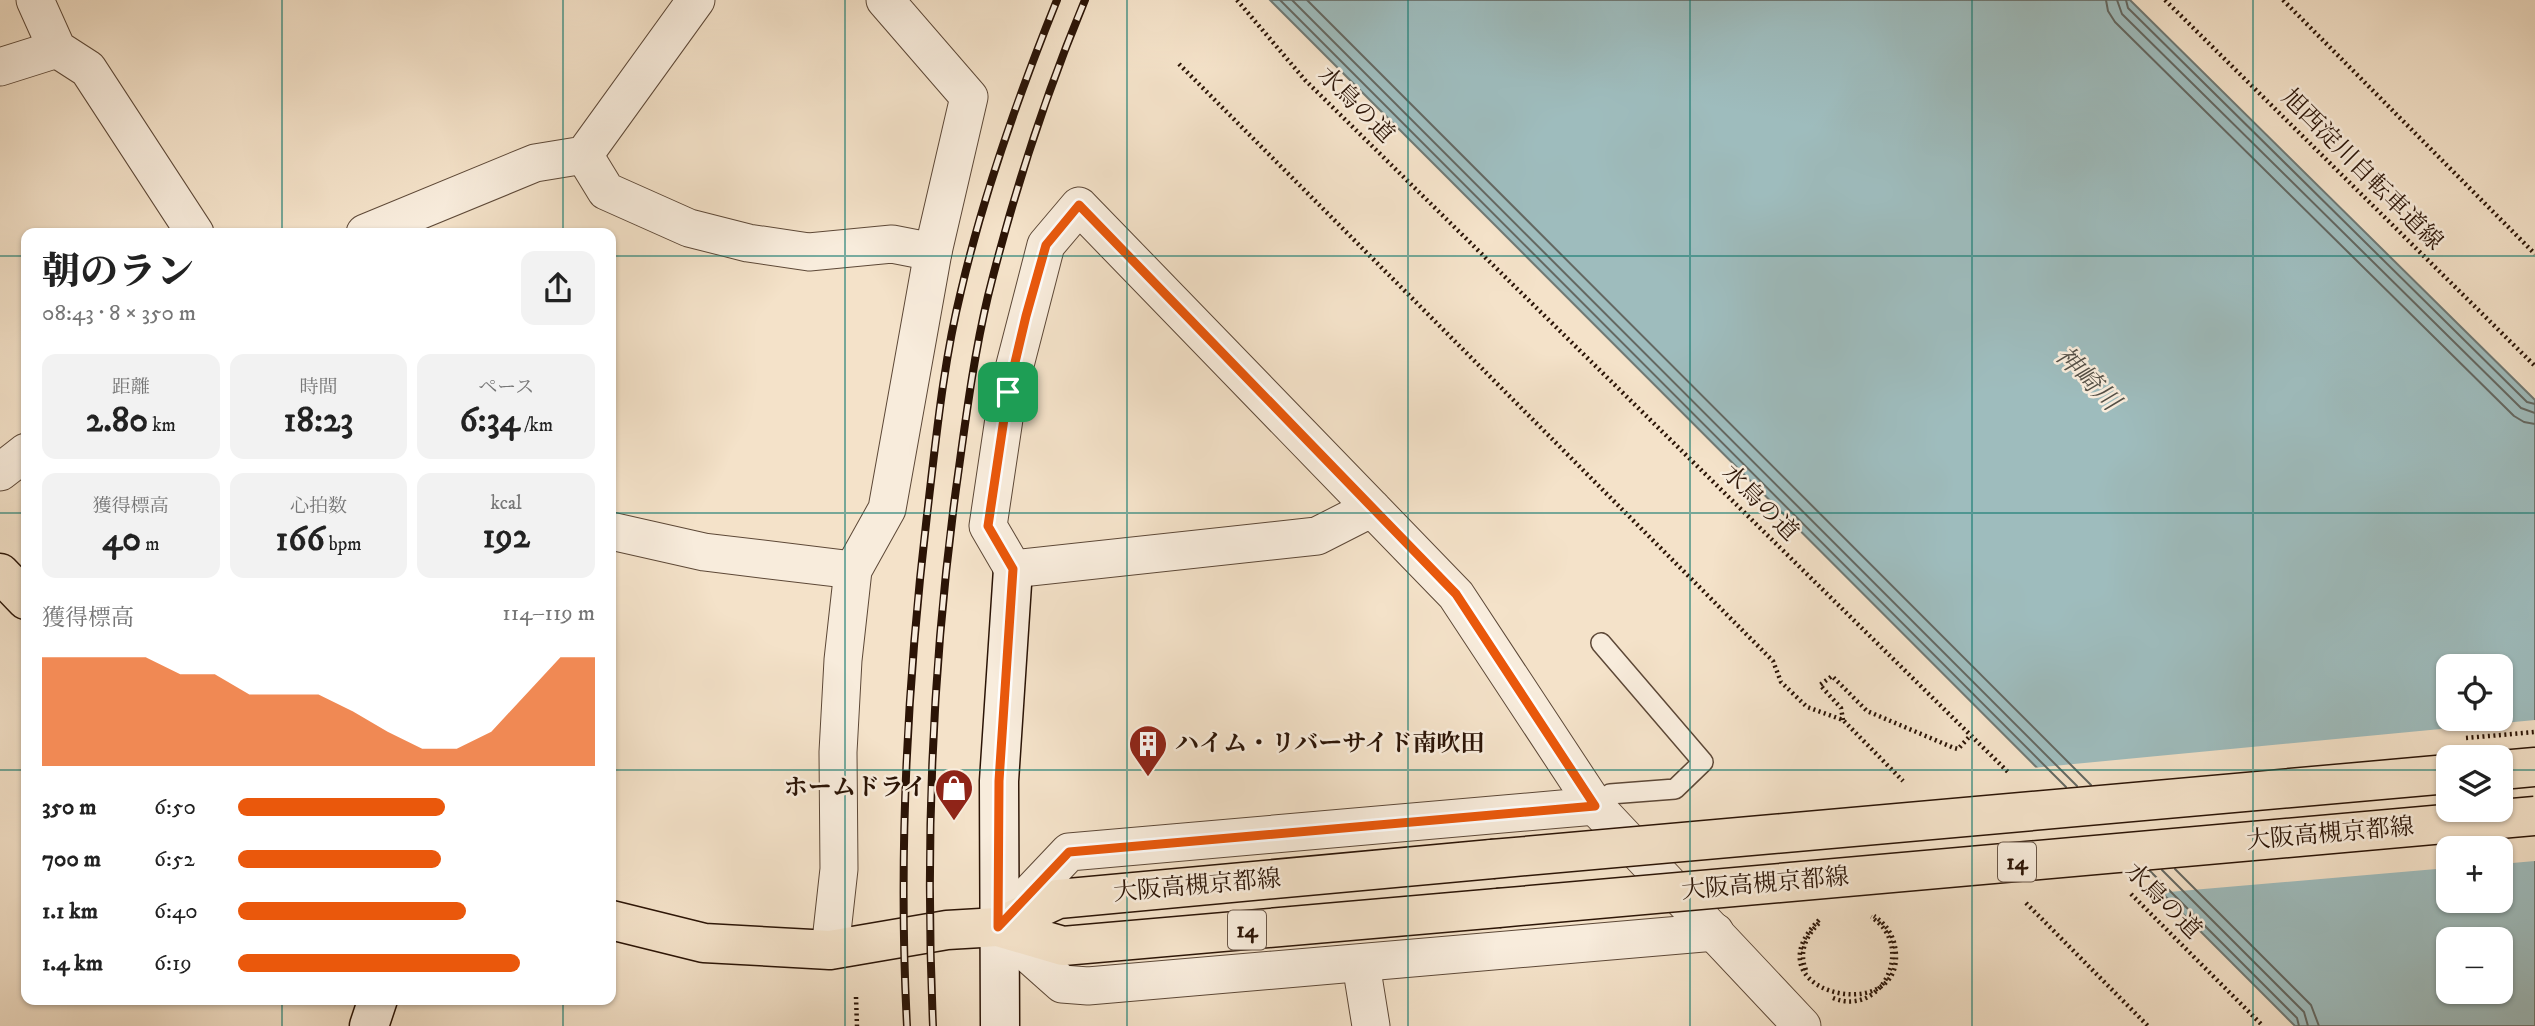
<!DOCTYPE html>
<html lang="ja">
<head>
<meta charset="utf-8">
<style>
  body { margin:0; font-family:"IM FELL DW Pica","Noto Serif JP",serif; background:#f2f2f2; color:#222; height:100vh; display:flex; flex-direction:column; font-size:26px; white-space:nowrap }
  * { box-sizing:border-box; margin:0 }
  p { font-size:23px; color:#767676 }
  .icon { flex:none; width:38px; height:38px; fill:none; stroke:currentColor; stroke-width:2; stroke-linecap:round; stroke-linejoin:round }
  .map { position:relative; flex:1; overflow:hidden }
  .sheet { position:absolute; left:21px; top:228px; width:595px; height:777px; display:flex; flex-direction:column; background:#fff; border-radius:14px; box-shadow:0 2px 5px #0004 }
  .sheet>* { flex:none }
  .fabs { position:absolute; left:2436px; top:654px; display:grid; gap:14px }
  .fabs a { display:grid; place-items:center; width:77px; height:77px; border-radius:14px; background:#fff; box-shadow:0 2px 5px #0004; font-size:35px }
  .pin { position:absolute; display:grid; place-items:center; width:60px; height:60px; color:#fff; margin:-30px; border-radius:14px; box-shadow:0 4px 10px #0006 }
  .round { display:grid; place-items:center; flex:none; width:74px; height:74px; border-radius:14px; background:#f2f2f2 }
  .overview { display:flex; align-items:center; justify-content:space-between; height:119px; padding:0 21px }
  h1 { font-size:38px; font-weight:800; line-height:52px }
  .figures { display:grid; grid-template-columns:repeat(3,1fr); gap:10px; height:119px; padding:7px 21px }
  .figures div { display:grid; align-content:center; border-radius:14px; background:#f2f2f2; text-align:center }
  .figures b { font-size:35px; font-weight:800 }
  .figures small { font-size:19px; font-weight:400 }
  .figures p { font-size:19px }
  .chart { height:196px; padding:14px 21px }
  .chart p { display:flex; justify-content:space-between }
  .chart svg { width:100%; height:126px; margin-top:7px; fill:#ea580c; opacity:.7 }
  ul { padding:0 21px; list-style:none; font-size:23px }
  li { display:grid; grid-template-columns:112px 84px 1fr; align-items:center; height:52px }
  li i { height:18px; border-radius:9px; background:#ea580c }
  .map>svg:first-child { display:block }
</style>
</head>
<body>
<div class="map">
<svg width="2535" height="1026" viewBox="0 0 2535 1026">
  <rect width="100%" height="100%" fill="#f4e2c9"/>
  <filter id="stains"><feTurbulence type="fractalNoise" baseFrequency=".00286" numOctaves="4"/><feColorMatrix values="0 0 0 0 .2 0 0 0 0 .09 0 0 0 0 .02 0 0 0 .5 -.17"/></filter>
  <radialGradient id="worn" r=".72"><stop offset=".6" stop-color="#630" stop-opacity="0"/><stop offset="1" stop-color="#630" stop-opacity=".3"/></radialGradient>
  <path fill="#9ebcbd" stroke="#707974" stroke-width="2" fill-rule="evenodd" d="M1270,0H2130L2535,400V1026H2295ZM2448,667H2501V719H2448ZM2448,758H2501V810H2448ZM2448,849H2501V901H2448ZM2448,940H2501V992H2448Z"/>
  <path fill="#f4e2c9" fill-rule="evenodd" d="M2535,720V861L2501,864V849H2448V868L2157,893L2032,768ZM2448,758H2501V810H2448Z"/>
  <g fill="none" stroke-linecap="round" stroke-linejoin="round">
    <g stroke="#646862" stroke-width="2">
      <polyline points="1280,0 2066,787"/>
      <polyline points="1292,0 2077,786"/>
      <polyline points="1307,0 2091,785"/>
      <polyline points="2106,0 2108,11 2115,22 2514,416 2524,422 2535,424"/>
      <polyline points="2117,0 2122,14 2521,408 2535,413"/>
      <polyline points="2126,0 2128,8 2527,402 2535,404"/>
      <polyline points="2175,869 2311,1005 2319,1026"/>
      <polyline points="2162,870 2304,1012 2308,1026"/>
      <polyline points="2150,871 2297,1018 2299,1026"/>
    </g>
    <defs>
      <polyline id="lane" points="1595,806 1610,794 1675,789 1703,762 1601,643"/>
      <g id="street">
        <polyline points="35,0 57,49 88,69 195,233"/>
        <polyline points="0,67 57,49"/>
        <polyline points="584,155 606,191 689,228 748,243 809,252 892,244 933,252"/>
        <polyline points="365,233 535,163 584,155 696,0"/>
        <polyline points="0,472 26,452"/>
        <polyline points="1372,508 1317,536 1013,569 988,526 1008,392 1046,245 1079,206 1456,595 1595,806 1802,1026"/>
        <polyline points="611,531 704,552 853,570"/>
        <polyline points="1595,806 1069,852 998,927 1062,984 1088,986 1715,932"/>
        <polyline points="830,950 839,869 838,752 843,660 853,570 887,509 933,252 969,97 885,0"/>
        <polyline points="1361,964 1371,1026"/>
      </g>
      <g id="secondary">
        <polyline points="369,1026 378,999"/>
        <polyline points="1000,1026 999,781 1013,569"/>
      </g>
      <g id="primary">
        <polyline points="0,573 26,600"/>
        <polyline points="2501,770 2535,767"/>
        <polyline points="611,920 704,943 830,950 947,930 998,927 1063,946 1498,908"/>
        <polyline points="998,927 1058,899 1492,859"/>
      </g>
    </defs>
    <use href="#lane" stroke="#5d4837" stroke-width="22"/>
    <use href="#street" stroke="#5d4837" stroke-width="39"/>
    <use href="#secondary" stroke="#2b1406" stroke-width="41"/>
    <use href="#primary" stroke="#2b1406" stroke-width="41"/>
    <g stroke="#2b1406" stroke-width="4.5" stroke-dasharray="2 3.5" stroke-linecap="butt">
      <polyline points="1237,0 1305,80 2008,772"/>
      <polyline points="2165,0 2535,366"/>
      <polyline points="2283,0 2535,254"/>
      <polyline points="1179,64 1773,661 1781,682 1807,707 1843,720 1903,781"/>
      <polyline points="1843,720 1841,708 1820,685 1832,676 1867,711 1954,748 1958,749 1971,735"/>
      <polyline points="2131,894 2263,1026"/>
      <polyline points="2026,903 2148,1026"/>
      <path d="M1806,970C1798,951 1807,935 1820,922"/>
      <polyline points="856,997 857,1026"/>
      <path d="M1833,998C1883,1018 1916,945 1871,917"/>
    </g>
    <use href="#lane" stroke="#f8ecdc" stroke-width="19"/>
    <use href="#street" stroke="#f8ecdc" stroke-width="37"/>
    <use href="#secondary" stroke="#f8ecdc" stroke-width="38"/>
    <use href="#primary" stroke="#f4e2c9" stroke-width="38"/>
    <defs>
      <g id="rail">
        <path d="M907,1026C898,855 907,685 927,515C936,440 943,364 961,291C984,192 1019,94 1057,0"/>
        <path d="M933,1026C925,846 932,668 956,489C965,425 973,359 988,296C1013,195 1045,96 1085,0"/>
      </g>
    </defs>
    <use href="#rail" stroke="#2b1406" stroke-width="8"/>
    <use href="#rail" stroke="#f8ecdc" stroke-width="5" stroke-dasharray="16" stroke-linecap="butt"/>
    <defs>
      <g id="primary-bridge">
        <polyline points="1492,859 2448,774"/>
        <polyline points="1498,908 2535,816"/>
      </g>
    </defs>
    <use href="#primary-bridge" stroke="#2b1406" stroke-width="41" stroke-linecap="butt"/>
    <g stroke="#2b1406" stroke-width="4.5" stroke-dasharray="2 3.5" stroke-linecap="butt">
      <polyline points="2466,738 2535,732"/>
      <path d="M1819,920C1748,991 1896,1026 1896,957C1896,939 1888,925 1874,916"/>
    </g>
    <use href="#primary-bridge" stroke="#f4e2c9" stroke-width="38"/>
  </g>
  <g fill="none" stroke-linecap="round" stroke-linejoin="round">
    <defs>
      <polygon id="route" points="1079,205 1456,594 1595,806 1069,852 998,927 999,781 1013,569 988,526 1008,392 1026,316 1046,245"/>
    </defs>
    <use href="#route" stroke="#fff" stroke-width="14"/>
    <use href="#route" stroke="#ea580c" stroke-width="9"/>
  </g>
  <path fill="none" stroke="#0f766e" stroke-width="2" stroke-opacity="0.55" d="M282,0V233M563,0V233M845,0V1026M1127,0V1026M1408,0V1026M1690,0V1026M1972,0V1026M2253,0V1026M0,256H26M611,256H2535M0,513H26M611,513H2535M0,770H26M611,770H2448M2501,770H2535M282,999V1026M563,999V1026"/>
  <defs>
    <symbol id="building-pin" viewBox="-11 -11 22 30"><path d="M0 17L-7.5 6A9.5 9.5 0 1 1 7.5 6Z" fill="#8f2418" stroke="#f8ecdc"/><path d="M-4-6H4V6H1V3H-1V6H-4ZM-2.5-4.3h1.7v1.8h-1.7ZM.8-4.3h1.7v1.8H.8ZM-2.5-1h1.7V.8h-1.7ZM.8-1h1.7V.8H.8Z" fill="#fff"/></symbol>
    <symbol id="shop-pin" viewBox="-11 -11 22 30"><path d="M0 17L-7.5 6A9.5 9.5 0 1 1 7.5 6Z" fill="#8f2418" stroke="#f8ecdc"/><path d="M-5-2.5h2.3a2.7 3.5 0 0 1 5.4 0H5L5.5 6h-11ZM-1.5-2.5h3a1.5 2.3 0 0 0-3 0Z" fill="#fff"/></symbol>
  </defs>
  <g fill-rule="evenodd">
    <use href="#building-pin" x="1126" y="722" width="44" height="60"/>
    <use href="#shop-pin" x="932" y="766" width="44" height="60"/>
  </g>
  <g text-anchor="middle" dominant-baseline="central" stroke-width="5" stroke-linejoin="round" paint-order="stroke">
    <g fill="#f8ecdc" stroke="#685546" stroke-width="2">
      <rect x="1998" y="842.5" width="38" height="39" rx="5"/>
      <rect x="1228" y="910.5" width="38" height="39" rx="5"/>
    </g>
    <g font-size="23" font-weight="bold" fill="#2b1406">
      <text x="2017" y="862">14</text>
      <text x="1247" y="930">14</text>
    </g>
    <g font-size="24" fill="#2b1406" stroke="#f8ecdc">
      <text transform="translate(1356 105) rotate(45)">水鳥の道</text>
      <text transform="translate(2362 170) rotate(45)">旭西淀川自転車道線</text>
      <text transform="translate(1760 503) rotate(45)">水鳥の道</text>
      <text transform="translate(2330 834) rotate(-5)">大阪高槻京都線</text>
      <text transform="translate(1765 884) rotate(-5)">大阪高槻京都線</text>
      <text transform="translate(1197 886) rotate(-5)">大阪高槻京都線</text>
      <text transform="translate(2163 901) rotate(45)">水鳥の道</text>
    </g>
    <g font-size="24" font-weight="bold" fill="#2b1406" stroke="#f8ecdc" text-anchor="start">
      <text x="1175" y="744">ハイム・リバーサイド南吹田</text>
      <text x="927" y="788" text-anchor="end">ホームドライ</text>
    </g>
    <g font-size="26" font-style="italic" fill="#534f46" stroke="#f8ecdc">
      <text transform="translate(2087 379) rotate(45)">神崎川</text>
    </g>
  </g>
  <rect width="100%" height="100%" filter="url(#stains)"/>
  <rect width="100%" height="100%" fill="url(#worn)"/>
</svg>
<div class="fabs">
<a><svg class="icon" aria-label="locate" viewBox="0 0 24 24"><circle cx="12" cy="12" r="6"/><path d="M12 2v4M12 18v4M2 12h4M18 12h4"/></svg></a>
<a><svg class="icon" aria-label="layers" viewBox="0 0 24 24"><path d="M12 4l9 5-9 5-9-5zM3 14l9 5 9-5"/></svg></a>
<a>+</a>
<a>−</a>
</div>
<div class="pin" style="left:1008px;top:392px;background:#1e9e55"><svg class="icon" aria-label="arrive" viewBox="0 0 24 24"><path d="M6 21V4h12l-3 4 3 4H6"/></svg></div>
<section class="sheet">
<div class="overview"><div><h1>朝のラン</h1><p>08:43 · 8 × 350 m</p></div><a class="round"><svg class="icon" aria-label="share" viewBox="0 0 24 24"><path d="M12 15V3M7 8l5-5 5 5M5 13v7h14v-7"/></svg></a></div>
<div class="figures">
<div><p>距離</p><b>2.80<small> km</small></b></div>
<div><p>時間</p><b>18:23</b></div>
<div><p>ペース</p><b>6:34<small> /km</small></b></div>
</div>
<div class="figures">
<div><p>獲得標高</p><b>40<small> m</small></b></div>
<div><p>心拍数</p><b>166<small> bpm</small></b></div>
<div><p>kcal</p><b>192</b></div>
</div>
<div class="chart"><p><span>獲得標高</span>114–119 m</p>
<svg viewBox="0 0 160 44" preserveAspectRatio="none"><path d="M0 44V6L10 6L20 6L30 6L40 12L50 12L60 19L70 19L80 19L90 25L100 32L110 38L120 38L130 32L140 19L150 6L160 6V44z"/></svg>
</div>
<ul>
<li><b>350 m</b>6:50<i style="width:58%"></i></li>
<li><b>700 m</b>6:52<i style="width:57%"></i></li>
<li><b>1.1 km</b>6:40<i style="width:64%"></i></li>
<li><b>1.4 km</b>6:19<i style="width:79%"></i></li>
</ul>
</section>
</div>
</body>
</html>
